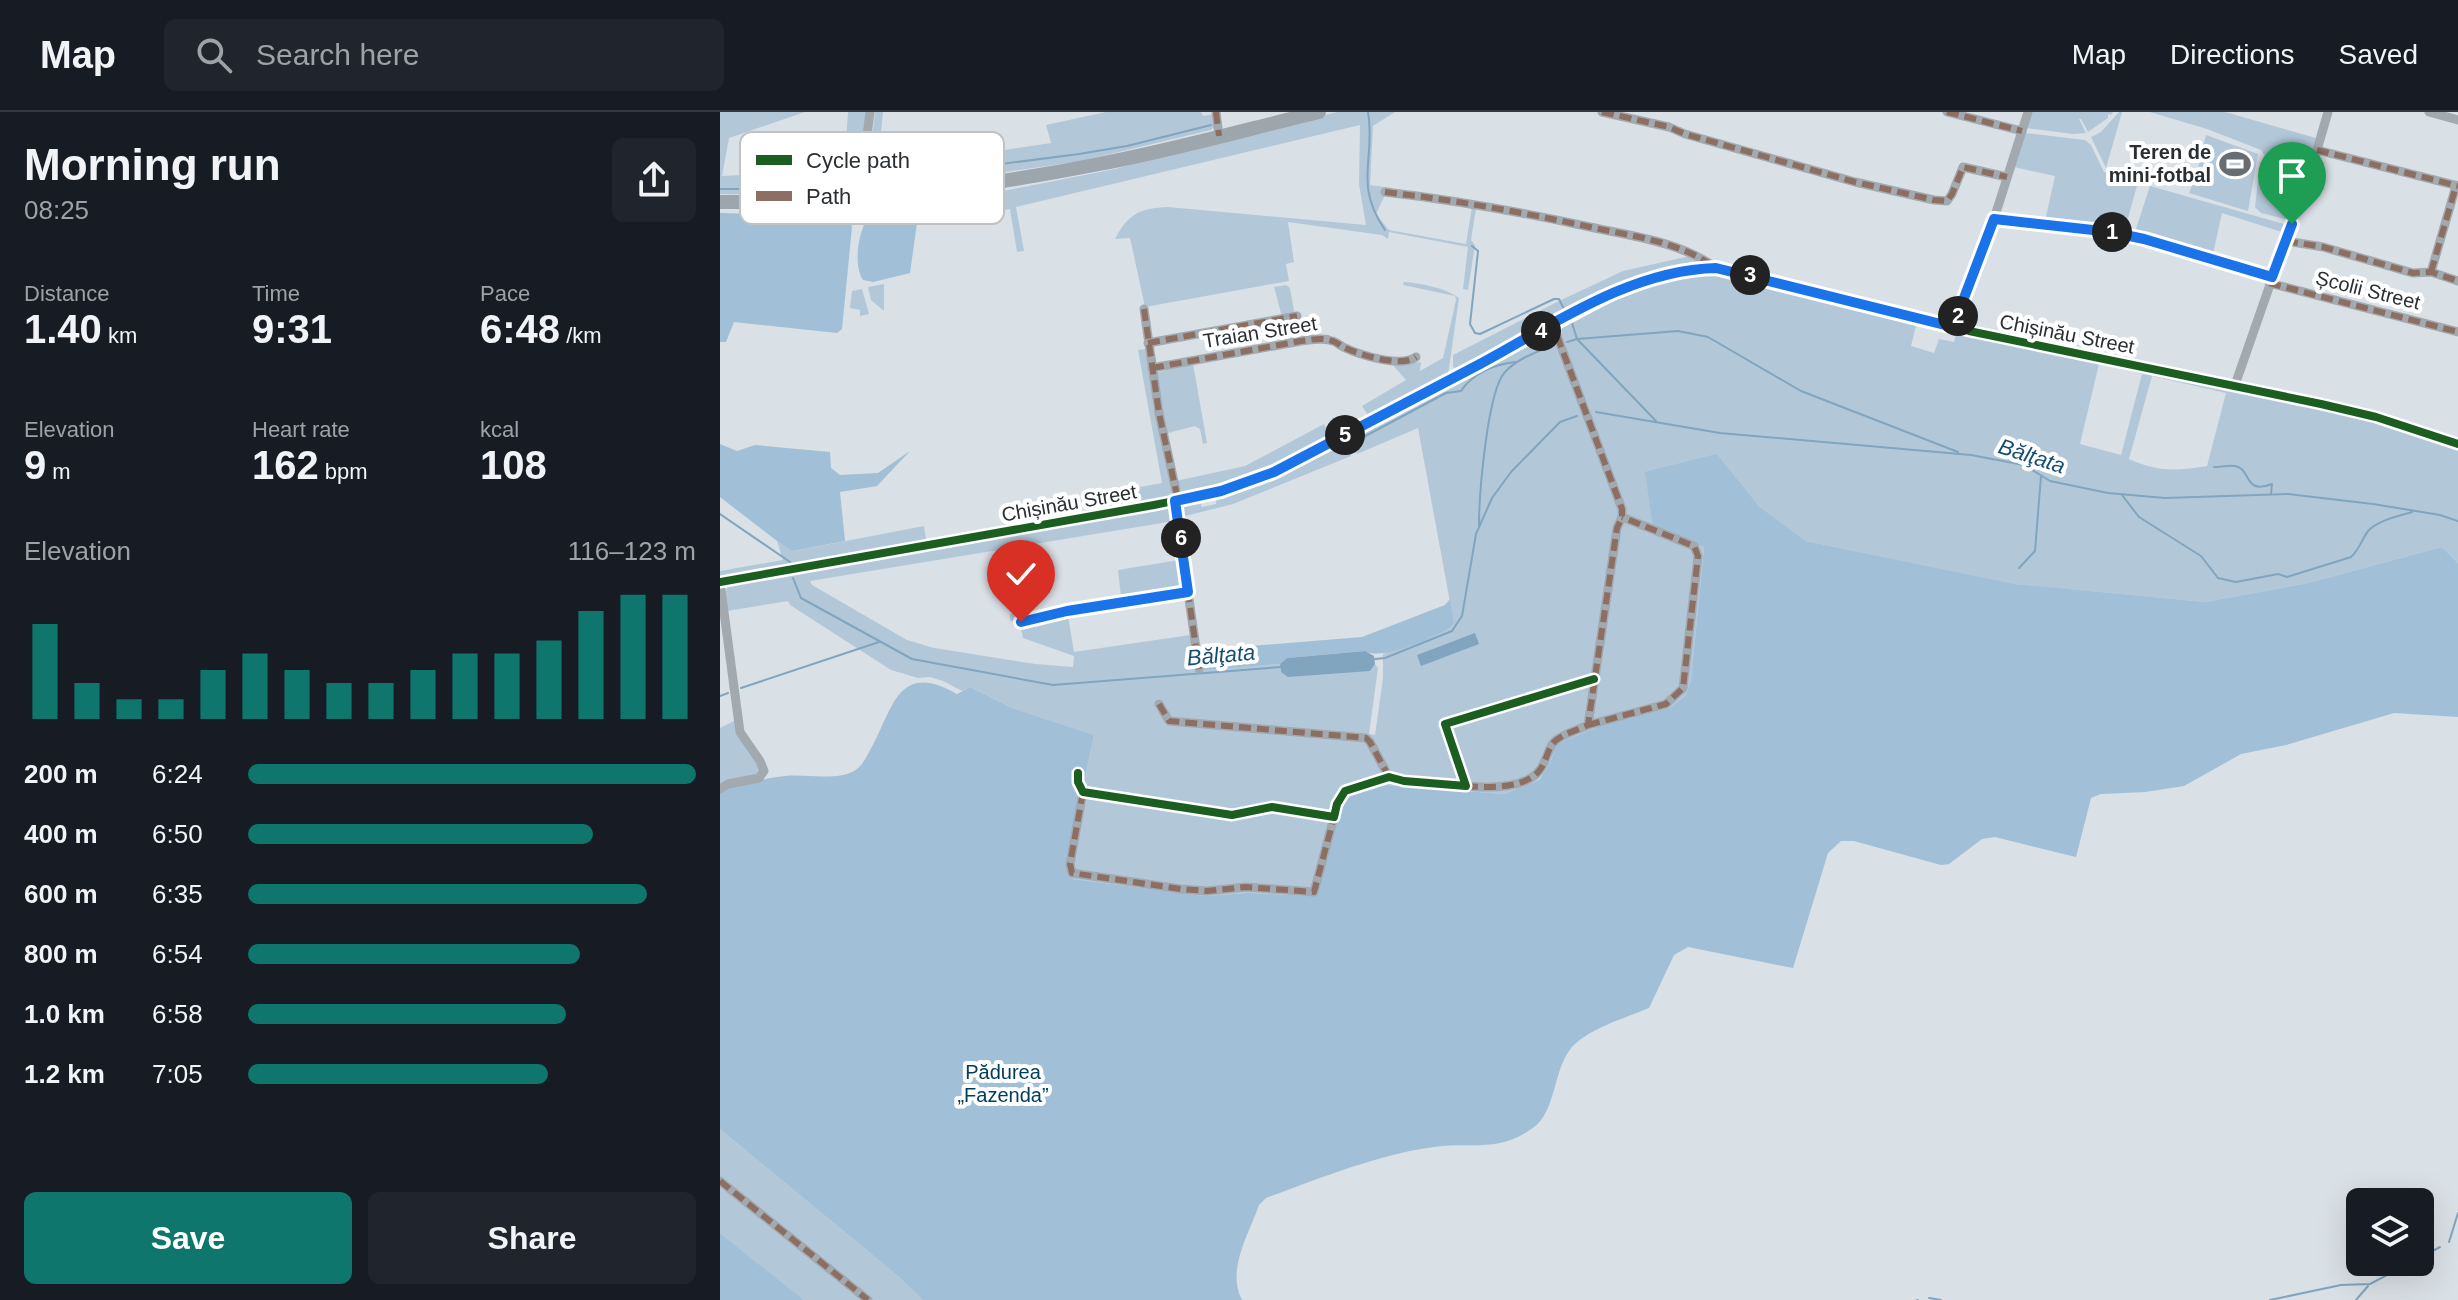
<!DOCTYPE html>
<html lang="en">
<head>
<meta charset="utf-8">
<style>
  body { margin:0; font-family:Arial,sans-serif; background:#20242c; color:#f1f3f6; height:100vh; display:flex; flex-direction:column; font-size:30px; white-space:nowrap }
  * { box-sizing:border-box; margin:0 }
  p { font-size:26px; color:#9ea1a6 }
  .icon { flex:none; width:44px; height:44px; fill:none; stroke:currentColor; stroke-width:2; stroke-linecap:round; stroke-linejoin:round }
  .map { position:relative; flex:1; overflow:hidden }
  .side { display:flex; flex-direction:column; background:#171b24; width:720px }
  .side>* { flex:none }
  .buttons { position:absolute; left:1626px; top:1076px; display:grid; gap:16px }
  .buttons a { display:grid; place-items:center; width:88px; height:88px; border-radius:12px; background:#171b24; box-shadow:0 8px 32px #0002; font-size:40px }
  .pin { position:absolute; display:grid; place-items:center; width:68px; height:68px; color:#fff; margin:-82px -34px; border-radius:50% 50% 50% 0; rotate:-45deg; box-shadow:0 0 8px #0007 }
  .pin .icon { rotate:45deg }
  .km { position:absolute; width:40px; height:40px; margin:-20px; border-radius:50%; background:#222; color:#fff; font-size:22px; line-height:40px; text-align:center }
  .round { display:grid; place-items:center; flex:none; width:84px; height:84px; border-radius:12px; background:#20242c }
  .headline { display:flex; align-items:center; justify-content:space-between; height:136px; padding:0 24px }
  h1 { font-size:44px; font-weight:700; line-height:60px }
  .figures { display:grid; grid-template-columns:repeat(3,1fr); gap:12px; height:136px; padding:8px 24px }
  .figures div { display:grid; align-content:center }
  .figures b { font-size:40px; font-weight:700 }
  .figures small { font-size:22px; font-weight:400 }
  .figures p { font-size:22px }
  .chart { height:224px; padding:16px 24px }
  .chart p { display:flex; justify-content:space-between }
  .chart svg { width:100%; height:144px; margin-top:8px; stroke:#0f766e; stroke-width:6 }
  .cta { display:flex; gap:16px; margin-top:auto; padding:16px 24px }
  .cta a { flex:1; height:92px; border-radius:12px; background:#0f766e; color:#fff; font-size:32px; font-weight:700; line-height:92px; text-align:center }
  .cta a+a { background:#20242c; color:#f1f3f6 }
  ul { padding:0 24px; list-style:none; font-size:26px }
  li { display:grid; grid-template-columns:128px 96px 1fr; align-items:center; height:60px }
  li i { height:20px; border-radius:10px; background:#0f766e }
  header { display:flex; align-items:center; gap:48px; box-sizing:border-box; height:112px; padding:0 40px; background:#171b24; border-bottom:2px solid #363941 }
  header strong { font-size:38px }
  nav { display:flex; gap:44px; margin-inline-start:auto; font-size:28px }
  .search { width:560px; height:72px; background:#20242c; display:flex; align-items:center; gap:20px; box-sizing:border-box; padding:0 28px; border-radius:12px; color:#9ea1a6; font-size:30px }
  main { display:flex; flex:1; min-height:0 }
  .map>svg:first-child { display:block }
</style>
</head>
<body>
<header>
<strong>Map</strong>
<div class="search"><svg class="icon" aria-label="search" viewBox="0 0 24 24"><circle cx="10" cy="10" r="6"/><path d="M15 15l6 6"/></svg>Search here</div>
<nav><a>Map</a><a>Directions</a><a>Saved</a></nav>
</header>
<main>
<section class="side">
<div class="headline"><div><h1>Morning run</h1><p>08:25</p></div><a class="round"><svg class="icon" aria-label="share" viewBox="0 0 24 24"><path d="M12 15V3M7 8l5-5 5 5M5 13v7h14v-7"/></svg></a></div>
<div class="figures">
<div><p>Distance</p><b>1.40<small> km</small></b></div>
<div><p>Time</p><b>9:31</b></div>
<div><p>Pace</p><b>6:48<small> /km</small></b></div>
</div>
<div class="figures">
<div><p>Elevation</p><b>9<small> m</small></b></div>
<div><p>Heart rate</p><b>162<small> bpm</small></b></div>
<div><p>kcal</p><b>108</b></div>
</div>
<div class="chart"><p><span>Elevation</span>116–123 m</p>
<svg viewBox="0 0 160 44" preserveAspectRatio="none"><path d="M5 44V15M15 44V33M25 44V38M35 44V38M45 44V29M55 44V24M65 44V29M75 44V33M85 44V33M95 44V29M105 44V24M115 44V24M125 44V20M135 44V11M145 44V6M155 44V6"/></svg>
</div>
<ul>
<li><b>200 m</b>6:24<i style="width:100%"></i></li>
<li><b>400 m</b>6:50<i style="width:77%"></i></li>
<li><b>600 m</b>6:35<i style="width:89%"></i></li>
<li><b>800 m</b>6:54<i style="width:74%"></i></li>
<li><b>1.0 km</b>6:58<i style="width:71%"></i></li>
<li><b>1.2 km</b>7:05<i style="width:67%"></i></li>
</ul>
<div class="cta"><a>Save</a><a>Share</a></div>
</section>
<div class="map">
<svg width="1738" height="1188" viewBox="0 0 1738 1188">
  <rect width="100%" height="100%" fill="#d9e0e6"/>
  <g fill="#b2c8d9" fill-rule="evenodd">
    <path d="M0,0H85L9,26L2,64L107,59L125,41L128,0H147C140,53 142,89 74,79C70,79 66,77 62,76C52,75 46,78 37,81C26,83 12,82 0,82Z"/>
    <path d="M155,0H163L158,51L166,56L331,31L326,13L386,0H481L483,4L494,2L495,14L491,18L361,49L259,64C247,62 237,62 226,64C205,67 167,86 150,69L149,50Z"/>
    <path d="M617,0H675L653,14L650,73L672,76L664,85L656,102L669,118L746,132L752,95L756,96L751,128L755,133L748,178L743,177L748,135L669,120L668,127L662,123L568,110L574,150L566,152L569,169L425,195L410,126L395,127C408,102 420,96 448,95L646,113L639,72L640,13L296,95L304,139L297,140L290,97L262,102L260,89L243,91V96H237V88L395,57L493,30Z"/>
    <polygon points="1312,0 1393,0 1391,3 1388,2 1388,6 1368,20 1361,7 1359,7 1366,21 1353,22 1307,16"/>
    <polygon points="1399,0 1402,0 1386,56 1371,25 1381,20"/>
    <polygon points="1430,0 1505,0 1596,26 1569,108 1541,101 1535,95 1538,68 1541,68 1545,44 1541,38 1487,17"/>
    <polygon points="1305,21 1365,28 1371,33 1384,60 1418,70 1405,117 1325,109 1335,64 1294,55"/>
    <polygon points="1486,23 1538,42 1528,99 1469,81 1476,64"/>
    <polygon points="1430,74 1564,112 1567,115 1565,121 1502,101 1493,142 1415,120"/>
    <path d="M970,144L977,148L978,152C892,165 815,217 739,258L733,255V243L837,190L903,159Z"/>
    <path d="M988,162L1015,165L1197,210L1191,234L1214,241L1219,227L1234,230L1237,219L1611,298L1662,312L1738,338V451L1722,435L1588,471L1485,490L1294,472L1086,429L1040,395L997,342L972,429L984,435L971,569L966,583L951,595L880,614L838,632L830,651L818,668L784,682L665,673L620,699L598,784L527,781L484,784L353,767L347,752L374,623L292,596L250,575L242,579L223,569L210,565L198,566L171,558L70,493L68,489L7,499L6,479L9,472L451,393L454,409L90,469L92,473L187,528L214,536L315,552L353,555L354,544L303,526L300,513L290,508V502L305,500V507L300,512L348,504L354,540L470,523L475,558L560,552L561,560L649,559L655,552L658,556L649,622L655,623L663,566V542L727,518L734,512L698,316L637,342L633,327L636,321L821,223L831,224L835,226L841,224L842,212C889,189 935,165 988,162ZM1379,252L1422,262L1401,343L1360,332ZM1432,264L1506,281L1487,354C1456,359 1438,360 1409,347Z"/>
    <path d="M684,170C700,171 726,176 739,186L728,263L650,306L642,294L686,268L672,252L701,250L700,259L723,246L736,188L735,184L683,173Z"/>
    <polygon points="164,172 164,199 151,188 148,175"/>
    <polygon points="566,173 570,176 574,199 571,203 562,205 554,175"/>
    <polygon points="142,177 149,202 140,204 140,198 130,196 132,179"/>
    <polygon points="426,237 453,379 448,385 385,396 381,390 355,395 353,387 442,371 418,238"/>
    <polygon points="473,252 487,331 483,332 480,317 475,314 448,321 446,324 435,261"/>
    <path d="M604,312L608,320L619,314L623,319C594,334 486,395 458,377L456,369L525,354Z"/>
    <polygon points="623,330 628,331 631,344 513,392 461,405 459,394 481,392 482,395 496,392 496,389 550,367"/>
    <polygon points="204,414 206,428 0,465 0,459 63,448 57,429 74,439"/>
    <polygon points="459,448 463,476 401,485 398,458"/>
    <polygon points="14,609 39,651 40,661 0,675 0,616"/>
    <polygon points="0,1017 179,1165 203,1188 83,1188 0,1121"/>
  </g>
  <g fill="#a1bfd6">
    <path d="M110,95C124,97 129,102 132,115L122,217L117,221L14,210L6,230H0V101L65,103V99Z"/>
    <path d="M153,98V111H197L190,161L153,170L143,168C132,151 139,113 153,98Z"/>
    <polygon points="0,332 17,339 35,333 110,340 111,356 120,363 158,361 190,339 157,374 120,380 125,429 73,439 57,429 0,385"/>
    <path d="M997,342L1040,395L1086,429L1295,472L1485,490L1588,471L1722,435L1738,451V605L1674,601L1566,633L1521,642L1464,674L1425,680L1381,682L1371,686L1356,745L1275,725L1262,727L1229,752L1221,753L1134,729H1121L1108,741L1073,856L968,835L954,843L929,896C906,906 863,918 849,939C834,959 835,1000 814,1015C778,1042 753,1029 714,1035C659,1042 598,1067 546,1086L539,1093C529,1122 506,1158 522,1188H203L179,1165L0,1017V679C12,673 51,665 66,664C85,662 117,669 134,659C141,655 145,648 149,640C173,599 176,547 237,582L250,575L292,596L374,623L347,752L353,767L484,784L527,781L597,784L620,699L629,683L665,673L784,682L819,668L830,651L837,632L880,614L951,595L966,583L971,568L984,435L933,414L925,360Z"/>
    <path d="M730,487L734,512L727,518C706,527 665,549 644,539L567,546L560,552L483,558L480,538L642,525L725,493Z"/>
    <polygon points="0,1121 80,1185 83,1188 0,1188"/>
  </g>
  <g fill="#81a4bf">
    <polygon points="755,521 759,532 701,554 697,543"/>
    <polygon points="645,539 654,544 655,552 650,559 568,565 561,560 560,552 567,546"/>
  </g>
  <g fill="none" stroke-linecap="round" stroke-linejoin="round">
    <g stroke="#81a4bf" stroke-width="2">
      <path d="M648,0C656,47 633,71 665,118"/>
      <polyline points="157,66 165,67 359,42 407,34 491,13"/>
      <polyline points="75,76 118,70"/>
      <polyline points="0,77 29,77"/>
      <polyline points="752,134 758,139 750,212 755,221 760,222 834,187 839,187 845,199"/>
      <polyline points="852,211 857,227 936,309"/>
      <polyline points="847,230 857,227 958,219 988,225 1081,279 1238,340"/>
      <polyline points="876,300 1000,321 1251,343 1304,353 1330,369 1388,381 1445,386 1568,382 1653,392 1720,403 1738,409"/>
      <path d="M638,328L726,281L741,279C752,262 775,252 795,250"/>
      <path d="M1494,355C1500,355 1509,353 1515,354C1532,357 1523,383 1552,372L1551,382"/>
      <path d="M1402,383L1419,405L1481,444L1498,466L1516,470L1558,462L1567,465L1631,445C1640,437 1642,426 1649,418C1659,408 1679,404 1692,400"/>
      <polyline points="0,402 70,450"/>
      <path d="M759,414C759,385 767,279 785,260C798,246 817,240 834,233"/>
      <polyline points="1299,456 1315,439 1321,364"/>
      <polyline points="73,466 81,486 192,547 333,573 561,555"/>
      <polyline points="655,547 665,546 732,519 742,504 756,422 772,386 791,360 840,310 857,304"/>
      <polyline points="21,576 159,530"/>
      <polyline points="0,584 8,581"/>
      <polyline points="1729,1130 1738,1101"/>
      <polyline points="1700,1146 1720,1135"/>
      <polyline points="1209,1186 1221,1188"/>
      <polyline points="1197,1188 1198,1188"/>
      <polyline points="1550,1188 1621,1173 1650,1172 1692,1150"/>
      <polyline points="1636,1188 1648,1174"/>
    </g>
    <g stroke="#a2a9af" stroke-width="9">
      <polyline points="496,0 499,24"/>
      <polyline points="882,0 949,15 965,22 1135,70 1214,88 1227,89 1232,82 1243,55 1287,65"/>
      <polyline points="1227,0 1302,19"/>
      <polyline points="1709,0 1738,8"/>
      <polyline points="1597,38 1738,74"/>
      <path d="M665,80C734,88 801,100 870,115C912,124 961,130 996,156"/>
      <polyline points="139,85 150,0"/>
      <polyline points="1274,107 1391,120 1424,127 1552,165"/>
      <polyline points="1566,129 1603,135 1693,161 1711,160 1738,169"/>
      <polyline points="1711,160 1736,74"/>
      <polyline points="1549,171 1738,220"/>
      <polyline points="424,197 439,301 458,388"/>
      <polyline points="1233,215 1274,107 1308,0"/>
      <polyline points="428,231 577,204"/>
      <path d="M432,256L581,229C590,228 603,225 612,229C615,229 621,234 623,235C640,243 681,256 696,245"/>
      <polyline points="1515,273 1597,38 1608,0"/>
      <polyline points="455,389 479,557"/>
      <path d="M0,470L434,393C476,385 515,376 554,360L897,180C944,162 973,151 1023,161L1249,219L1601,292L1656,305L1738,332"/>
      <polyline points="301,510 347,499 468,480"/>
      <polyline points="439,592 449,609 646,626 650,630 669,665"/>
      <polyline points="868,613 946,592 963,576 978,444 974,434 902,405"/>
      <polyline points="358,661 358,670 363,680 512,703 552,695 614,705 617,692 625,679 669,665 684,669 746,674 725,612 874,567"/>
      <path d="M746,674C767,676 804,677 819,659C826,651 827,638 834,630C842,622 858,618 868,613L897,416L902,405V397L833,213"/>
      <polyline points="0,677 8,672 39,666 44,659 40,649 20,620 0,470"/>
      <polyline points="363,680 350,752 352,761 461,777 487,779 526,775 594,780 614,705"/>
      <polyline points="0,1069 148,1188"/>
    </g>
    <path stroke="#9ea6ad" stroke-width="14" d="M0,90C125,91 252,77 374,53C450,39 524,18 599,0"/>
    <g stroke="#8d6e63" stroke-width="6" stroke-dasharray="12 6" stroke-linecap="butt">
      <polyline points="496,0 499,24"/>
      <polyline points="882,0 949,15 965,22 1135,70 1214,88 1227,89 1232,82 1243,55 1287,65"/>
      <polyline points="1227,0 1302,19"/>
      <polyline points="1597,38 1738,74"/>
      <path d="M665,80C734,88 801,100 870,115C912,124 961,130 996,156"/>
      <polyline points="1274,107 1391,120 1424,127 1552,165"/>
      <polyline points="1566,129 1603,135 1693,161 1711,160 1738,169"/>
      <polyline points="1711,160 1736,74"/>
      <polyline points="1549,171 1738,220"/>
      <polyline points="424,197 439,301 458,388"/>
      <polyline points="428,231 577,204"/>
      <path d="M432,256L581,229C590,228 603,225 612,229C615,229 621,234 623,235C640,243 681,256 696,245"/>
      <polyline points="455,389 479,557"/>
      <polyline points="301,510 347,499 468,480"/>
      <polyline points="439,592 449,609 646,626 650,630 669,665"/>
      <polyline points="868,613 946,592 963,576 978,444 974,434 902,405"/>
      <path d="M746,674C767,676 804,677 819,659C826,651 827,638 834,630C842,622 858,618 868,613L897,416L902,405V397L833,213"/>
      <polyline points="363,680 350,752 352,761 461,777 487,779 526,775 594,780 614,705"/>
      <polyline points="0,1069 148,1188"/>
    </g>
    <defs>
      <g id="cycleway">
        <path d="M0,470L434,393C476,385 515,376 554,360L897,180C944,162 973,151 1023,161L1249,219L1601,292L1656,305L1738,332"/>
        <polyline points="358,661 358,670 363,680 512,703 552,695 614,705 617,692 625,679 669,665 684,669 746,674 725,612 874,567"/>
      </g>
    </defs>
    <use href="#cycleway" stroke="#fff" stroke-width="13"/>
    <use href="#cycleway" stroke="#1b5e20" stroke-width="8"/>
  </g>
  <g fill="none" stroke-linecap="round" stroke-linejoin="round">
    <defs>
      <path id="route" d="M301,510L347,499L468,480L455,389L501,379L554,360C623,324 692,288 760,252C834,212 911,158 996,156L1233,215L1274,107L1391,120L1424,127L1552,165L1572,112"/>
    </defs>
    <use href="#route" stroke="#fff" stroke-width="16"/>
    <use href="#route" stroke="#1a73e8" stroke-width="10"/>
  </g>
  <defs>
    <symbol id="stadium-bare" viewBox="-9 -9 18 18"><path d="M0-5a6.5 5 0 1 0 0 10a6.5 5 0 1 0 0-10ZM-3.5-1.8h7v3.6h-7Z" fill="#676d72" stroke="#fff" stroke-width="2.5" paint-order="stroke"/></symbol>
  </defs>
  <g fill-rule="evenodd">
    <use href="#stadium-bare" x="1493" y="30" width="44" height="44"/>
  </g>
  <g text-anchor="middle" dominant-baseline="central" stroke-width="8" stroke-linejoin="round" paint-order="stroke">
    <g font-size="20" font-weight="bold" fill="#2a2f33" stroke="#fff" text-anchor="end">
      <text x="1491" y="40">Teren de<tspan x="1491" dy="23">mini-fotbal</tspan></text>
    </g>
    <g font-size="20" fill="#2a2f33" stroke="#fff">
      <text transform="translate(1648 178) rotate(14)">Școlii Street</text>
      <text transform="translate(540 220) rotate(-9)">Traian Street</text>
      <text transform="translate(1347 222) rotate(11)">Chișinău Street</text>
      <text transform="translate(349 391) rotate(-10)">Chișinău Street</text>
    </g>
    <g font-size="20" fill="#003e61" stroke="#fff">
      <text x="283" y="960">Pădurea<tspan x="283" dy="23">„Fazenda”</tspan></text>
    </g>
    <g font-size="22" font-style="italic" fill="#164e73" stroke="#fff">
      <text transform="translate(1312 344) rotate(18)">Bălţata</text>
      <text transform="translate(501 543) rotate(-5)">Bălţata</text>
    </g>
  </g>
  <rect x="20" y="20" width="264" height="92" rx="12" fill="#fff" stroke="#bfc1c2" stroke-width="2"/>
  <rect x="36" y="43" width="36" height="10" fill="#1b5e20"/>
  <rect x="36" y="79" width="36" height="10" fill="#8d6e63"/>
  <g font-size="22" fill="#2a2f33">
    <text x="86" y="56">Cycle path</text>
    <text x="86" y="92">Path</text>
  </g>
</svg>
<div class="buttons">
<a><svg class="icon" aria-label="layers" viewBox="0 0 24 24"><path d="M12 4l9 5-9 5-9-5zM3 14l9 5 9-5"/></svg></a>
</div>
<div class="pin" style="left:1572px;top:112px;background:#1e9e55"><svg class="icon" aria-label="arrive" viewBox="0 0 24 24"><path d="M6 21V4h12l-3 4 3 4H6"/></svg></div>
<div class="pin" style="left:301px;top:510px;background:#d93025"><svg class="icon" aria-label="check" viewBox="0 0 24 24"><path d="M5 12l5 5 9-10"/></svg></div>
<b class="km" style="left:1392px;top:120px">1</b>
<b class="km" style="left:1238px;top:204px">2</b>
<b class="km" style="left:1030px;top:163px">3</b>
<b class="km" style="left:821px;top:219px">4</b>
<b class="km" style="left:625px;top:323px">5</b>
<b class="km" style="left:461px;top:426px">6</b>
</div>
</main>
</body>
</html>
